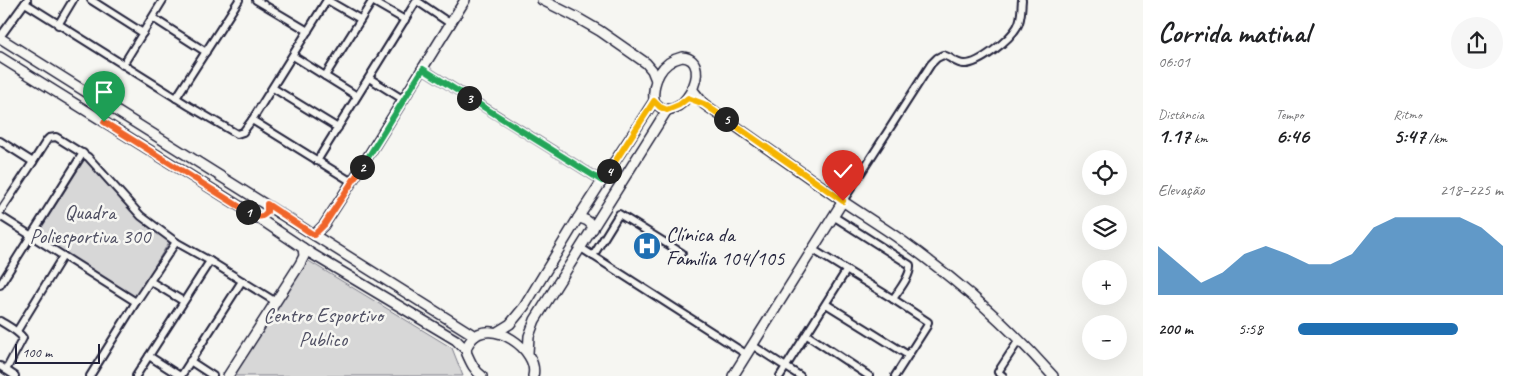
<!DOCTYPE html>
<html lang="pt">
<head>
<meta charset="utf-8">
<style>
  body { margin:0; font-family:Caveat,sans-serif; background:#f6f6f6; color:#202124; height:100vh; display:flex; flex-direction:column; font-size:19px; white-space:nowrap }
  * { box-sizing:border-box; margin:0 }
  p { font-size:16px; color:#757577 }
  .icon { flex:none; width:28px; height:28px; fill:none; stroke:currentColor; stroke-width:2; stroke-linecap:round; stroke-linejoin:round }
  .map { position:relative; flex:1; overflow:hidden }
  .sheet { display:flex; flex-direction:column; background:#fff; width:375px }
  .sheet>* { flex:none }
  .tools { position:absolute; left:1082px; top:150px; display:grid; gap:10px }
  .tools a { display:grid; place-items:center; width:45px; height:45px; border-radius:50%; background:#fff; box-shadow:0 5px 20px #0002; font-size:25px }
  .scale { position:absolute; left:15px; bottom:12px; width:85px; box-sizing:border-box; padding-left:5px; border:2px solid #22223b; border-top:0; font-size:14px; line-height:18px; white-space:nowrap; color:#22223b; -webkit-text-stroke:4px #f6f6f2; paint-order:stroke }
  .pin { position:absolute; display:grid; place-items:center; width:42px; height:42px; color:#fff; margin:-51px -21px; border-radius:50% 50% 50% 0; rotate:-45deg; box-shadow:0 0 5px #0007 }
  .pin .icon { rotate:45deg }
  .km { position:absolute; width:25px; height:25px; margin:-12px; border-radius:50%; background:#222; color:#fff; font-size:14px; line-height:25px; text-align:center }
  .round { display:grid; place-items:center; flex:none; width:52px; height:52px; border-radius:26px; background:#f6f6f6 }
  .head { display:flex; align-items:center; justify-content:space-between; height:85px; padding:0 15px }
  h1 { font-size:28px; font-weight:600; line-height:38px }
  .metrics { display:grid; grid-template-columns:repeat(3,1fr); gap:8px; height:85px; padding:5px 15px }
  .metrics div { display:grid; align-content:center }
  .metrics b { font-size:21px; font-weight:600 }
  .metrics small { font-size:14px; font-weight:400 }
  .metrics p { font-size:14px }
  .chart { height:140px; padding:10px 15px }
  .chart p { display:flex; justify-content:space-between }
  .chart svg { width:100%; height:90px; margin-top:5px; fill:#1f6fb2; opacity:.7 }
  ul { padding:0 15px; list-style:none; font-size:16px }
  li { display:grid; grid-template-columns:80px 60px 1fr; align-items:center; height:38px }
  li i { height:12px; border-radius:6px; background:#1f6fb2 }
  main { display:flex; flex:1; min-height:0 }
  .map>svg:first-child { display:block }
</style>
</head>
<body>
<main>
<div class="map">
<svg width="1143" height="376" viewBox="0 0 1143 376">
  <rect width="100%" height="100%" fill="#f6f6f2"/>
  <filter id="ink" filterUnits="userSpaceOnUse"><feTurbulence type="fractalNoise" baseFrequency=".02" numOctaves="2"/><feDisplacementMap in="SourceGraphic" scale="10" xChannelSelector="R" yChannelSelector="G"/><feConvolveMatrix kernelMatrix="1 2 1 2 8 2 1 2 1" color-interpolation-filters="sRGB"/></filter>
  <g filter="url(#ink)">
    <g fill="#d7d7d7" stroke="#7c7c89">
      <polygon points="85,159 140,219 169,242 135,298 37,235"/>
      <polygon points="307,260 452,348 463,376 234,376"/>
    </g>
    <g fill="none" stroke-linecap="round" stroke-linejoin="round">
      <defs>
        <g id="street">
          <polyline points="91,0 143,33"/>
          <polyline points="256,0 308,31"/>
          <polyline points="327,0 360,19"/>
          <polyline points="372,1 405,20"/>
          <polyline points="417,1 451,24"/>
          <polyline points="25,3 189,106 237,134 243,132 252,120 327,0"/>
          <polyline points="153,18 206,52"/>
          <polyline points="58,25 73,0"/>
          <polyline points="0,37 27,0"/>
          <polyline points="293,56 357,96"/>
          <polyline points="123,65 163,0"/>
          <polyline points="423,69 602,181"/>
          <polyline points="325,76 373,0"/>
          <polyline points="369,78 404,100"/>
          <polyline points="273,88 338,128"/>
          <polyline points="176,98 239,0"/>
          <polyline points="252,120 352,182"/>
          <polyline points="0,141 33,162 47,140 49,138 56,137 88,157 141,216 176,242 210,261 276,302"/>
          <polyline points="317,161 417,0"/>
          <path d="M843,201L931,64L937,58L943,55C951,57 956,64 964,64C979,65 1010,39 1017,27C1022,19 1021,9 1022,0"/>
          <polyline points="0,212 33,162"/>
          <polyline points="0,216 136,302"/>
          <path d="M833,216L910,265C911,276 899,290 893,299"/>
          <polyline points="581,248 746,354"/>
          <polyline points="812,249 893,299 928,322 927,326 895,376"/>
          <polyline points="593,256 619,214 682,253"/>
          <polyline points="150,281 183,301"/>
          <polyline points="0,285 83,153"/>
          <polyline points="826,304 908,355"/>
          <path d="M0,321C8,326 18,331 23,338L6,370"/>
          <polyline points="17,331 63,256"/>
          <polyline points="807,335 869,376"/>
          <polyline points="752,345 800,376"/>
          <polyline points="149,356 180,376"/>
          <polyline points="190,361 213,376"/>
          <polyline points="0,366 15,376"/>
          <polyline points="90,376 136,302 176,242"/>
          <polyline points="136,376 210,261"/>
          <polyline points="181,376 242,281"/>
          <polyline points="780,376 846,271"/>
          <polyline points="1003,376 998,372 1019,340"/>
        </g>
        <g id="secondary">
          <polyline points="542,0 574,16 600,31 646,63 652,70 656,80"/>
          <polyline points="0,38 475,336"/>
          <polyline points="0,57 257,217 312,254 456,340 466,350"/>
          <path d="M682,57C718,59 678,134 654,101C652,81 661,62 682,57Z"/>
          <path d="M692,89L704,104C750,136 795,168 841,200C860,213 881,226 901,240C956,279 1008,325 1053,376"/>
          <path d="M578,218C585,219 591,221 593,229"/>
          <polyline points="314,235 324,225 362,166 465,0"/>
          <polyline points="497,332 510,324 524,307 578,218 654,101"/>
          <polyline points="528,353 529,336 535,320 667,110"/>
          <polyline points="228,376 300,264 304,256 303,248"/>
          <path d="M482,376C474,370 471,363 467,354C465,348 468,344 471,340C490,316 540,350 533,376"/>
          <polyline points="733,376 843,201"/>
        </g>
      </defs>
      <use href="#street" stroke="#22223b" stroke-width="10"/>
      <use href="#secondary" stroke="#22223b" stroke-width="12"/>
      <use href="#street" stroke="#f6f6f2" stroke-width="6"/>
      <use href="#secondary" stroke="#f6f6f2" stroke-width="9"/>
    </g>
  </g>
  <g fill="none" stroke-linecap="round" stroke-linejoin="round" filter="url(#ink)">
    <defs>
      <polyline id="split-1" points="104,122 248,212"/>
      <path id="split-2" d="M248,212C255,216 261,220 267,212V204L314,235L324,225L362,167"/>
      <polyline id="split-3" points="362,167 423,69 469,98"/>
      <polyline id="split-4" points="469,98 602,181 609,171"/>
      <polyline id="split-5" points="609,171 654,101 660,107 667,110 679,105 688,98 704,104 726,119"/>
      <polyline id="split-6" points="726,119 843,201"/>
    </defs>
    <use href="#split-1" stroke="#fff" stroke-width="10"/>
    <use href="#split-2" stroke="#fff" stroke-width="10"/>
    <use href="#split-3" stroke="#fff" stroke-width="10"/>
    <use href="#split-4" stroke="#fff" stroke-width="10"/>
    <use href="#split-5" stroke="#fff" stroke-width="10"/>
    <use href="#split-6" stroke="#fff" stroke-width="10"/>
    <use href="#split-1" stroke="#f0652b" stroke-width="6"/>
    <use href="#split-2" stroke="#f0652b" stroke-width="6"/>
    <use href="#split-3" stroke="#22a559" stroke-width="6"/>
    <use href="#split-4" stroke="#22a559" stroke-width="6"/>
    <use href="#split-5" stroke="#f5b400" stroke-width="6"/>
    <use href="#split-6" stroke="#f5b400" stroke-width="6"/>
  </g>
  <defs>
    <symbol id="hospital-disc" viewBox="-11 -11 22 22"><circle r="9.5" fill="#1f6fb2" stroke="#f6f6f2"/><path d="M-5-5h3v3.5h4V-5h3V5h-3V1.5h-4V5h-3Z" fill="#fff"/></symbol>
  </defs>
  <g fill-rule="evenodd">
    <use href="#hospital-disc" x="631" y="230" width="32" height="32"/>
  </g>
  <g text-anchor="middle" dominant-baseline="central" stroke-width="5" stroke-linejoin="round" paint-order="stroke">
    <g font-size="21" fill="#4f4f62" stroke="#f6f6f2">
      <text x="90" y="212">Quadra<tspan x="90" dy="24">Poliesportiva 300</tspan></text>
      <text x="323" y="315">Centro Esportivo<tspan x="323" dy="24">Publico</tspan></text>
    </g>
    <g font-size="21" fill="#22223b" stroke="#f6f6f2" text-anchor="start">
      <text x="666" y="234">Clínica da<tspan x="666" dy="24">Família 104/105</tspan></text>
    </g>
  </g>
</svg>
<div class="tools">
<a><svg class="icon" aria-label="locate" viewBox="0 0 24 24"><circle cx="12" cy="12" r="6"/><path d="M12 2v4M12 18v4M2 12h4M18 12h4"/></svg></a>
<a><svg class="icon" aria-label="layers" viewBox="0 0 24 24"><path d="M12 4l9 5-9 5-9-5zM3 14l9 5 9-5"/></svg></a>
<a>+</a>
<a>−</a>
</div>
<div class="scale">100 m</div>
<div class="pin" style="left:104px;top:122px;background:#1e9e55"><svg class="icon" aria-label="arrive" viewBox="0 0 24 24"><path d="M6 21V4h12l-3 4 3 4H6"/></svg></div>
<div class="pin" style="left:843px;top:201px;background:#d93025"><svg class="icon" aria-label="check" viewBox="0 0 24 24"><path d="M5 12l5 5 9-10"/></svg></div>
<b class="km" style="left:248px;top:212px">1</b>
<b class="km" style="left:362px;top:167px">2</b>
<b class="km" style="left:469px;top:98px">3</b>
<b class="km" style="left:609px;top:171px">4</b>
<b class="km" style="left:726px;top:119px">5</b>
</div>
<section class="sheet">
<div class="head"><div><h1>Corrida matinal</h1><p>06:01</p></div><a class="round"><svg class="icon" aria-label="share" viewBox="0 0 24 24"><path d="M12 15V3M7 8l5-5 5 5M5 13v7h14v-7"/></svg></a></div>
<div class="metrics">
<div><p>Distância</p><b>1.17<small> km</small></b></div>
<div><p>Tempo</p><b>6:46</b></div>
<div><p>Ritmo</p><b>5:47<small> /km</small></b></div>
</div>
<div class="chart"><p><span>Elevação</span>218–225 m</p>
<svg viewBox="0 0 160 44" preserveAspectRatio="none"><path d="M0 44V20L10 29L20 38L30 33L40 24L50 20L60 24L70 29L80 29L90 24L100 11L110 6L120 6L130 6L140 6L150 11L160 20V44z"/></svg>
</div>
<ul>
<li><b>200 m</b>5:58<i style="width:78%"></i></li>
</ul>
</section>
</main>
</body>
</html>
